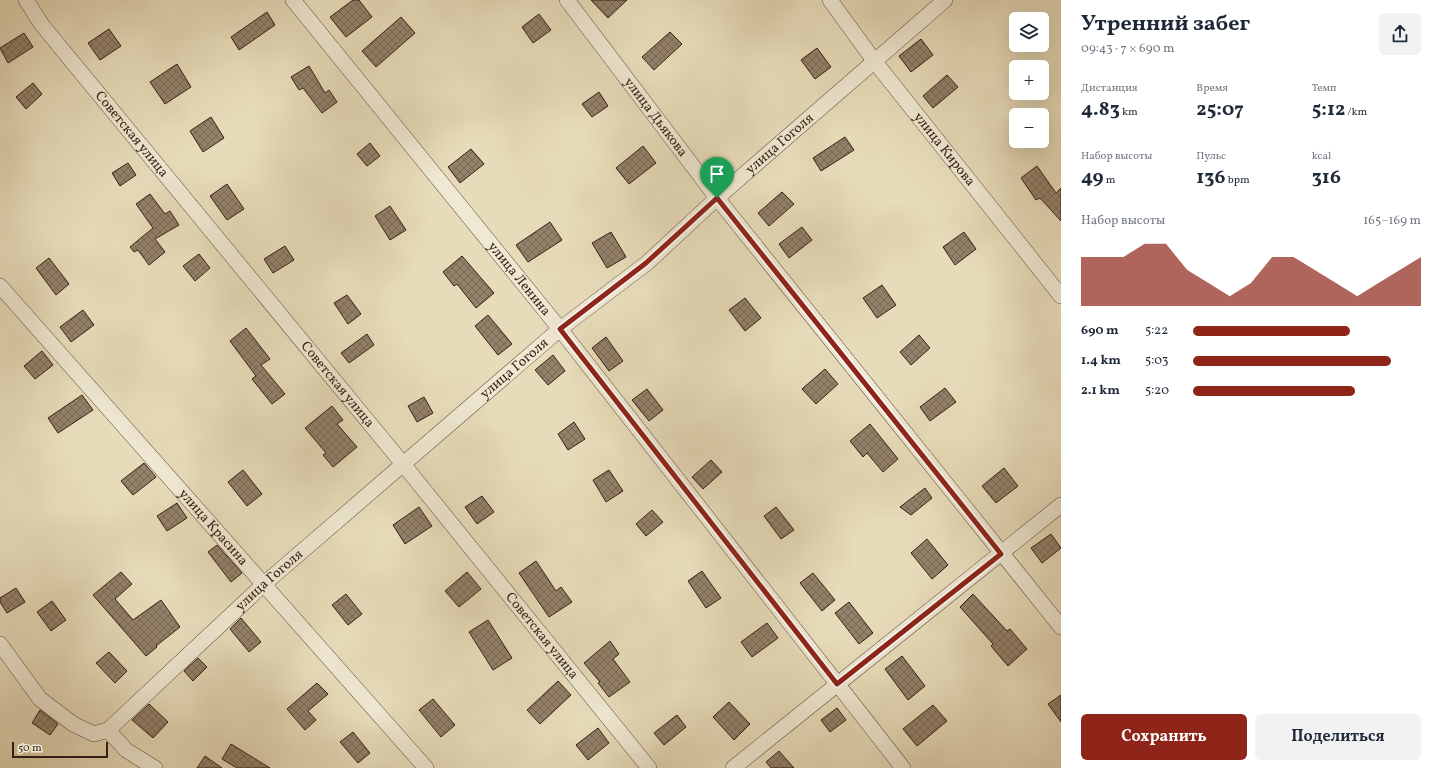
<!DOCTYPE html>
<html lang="ru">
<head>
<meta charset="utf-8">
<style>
  body { margin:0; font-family:Vollkorn,serif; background:#f2f2f3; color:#1f2937; height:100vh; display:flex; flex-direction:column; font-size:15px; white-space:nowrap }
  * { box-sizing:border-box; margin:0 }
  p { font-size:13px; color:#747a83 }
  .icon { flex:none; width:22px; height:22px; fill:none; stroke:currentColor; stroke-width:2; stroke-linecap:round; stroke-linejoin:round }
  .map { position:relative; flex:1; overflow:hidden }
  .sheet { display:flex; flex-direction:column; background:#fff; width:380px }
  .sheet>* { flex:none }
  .fabs { position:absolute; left:1009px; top:12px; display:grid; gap:8px }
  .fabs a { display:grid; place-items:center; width:40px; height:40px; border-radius:6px; background:#fff; box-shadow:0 4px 16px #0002; font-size:20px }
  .scale { position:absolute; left:12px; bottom:10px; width:96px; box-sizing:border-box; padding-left:4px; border:2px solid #371f14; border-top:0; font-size:11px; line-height:14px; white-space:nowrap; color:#371f14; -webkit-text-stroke:3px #efe8d2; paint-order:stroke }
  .pin { position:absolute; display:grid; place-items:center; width:34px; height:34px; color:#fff; margin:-41px -17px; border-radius:50% 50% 50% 0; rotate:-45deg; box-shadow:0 0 4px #0007 }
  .pin .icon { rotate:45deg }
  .round { display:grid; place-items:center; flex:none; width:42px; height:42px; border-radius:6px; background:#f2f2f3 }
  .summary { display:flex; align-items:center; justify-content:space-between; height:68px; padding:0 20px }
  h1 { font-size:22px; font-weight:700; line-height:30px }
  .metrics { display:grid; grid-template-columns:repeat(3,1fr); gap:6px; height:68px; padding:4px 20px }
  .metrics div { display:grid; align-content:center }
  .metrics b { font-size:20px; font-weight:700 }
  .metrics small { font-size:11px; font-weight:400 }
  .metrics p { font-size:11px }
  .chart { height:112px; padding:8px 20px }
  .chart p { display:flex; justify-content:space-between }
  .chart svg { width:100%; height:72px; margin-top:4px; fill:#8f2418; opacity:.7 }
  .primary-button { display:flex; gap:8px; margin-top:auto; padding:8px 20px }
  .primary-button a { flex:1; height:46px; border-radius:6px; background:#8f2418; color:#fff; font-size:16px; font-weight:700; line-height:46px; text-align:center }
  .primary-button a+a { background:#f2f2f3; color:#1f2937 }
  ul { padding:0 20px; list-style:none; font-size:13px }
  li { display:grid; grid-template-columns:64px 48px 1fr; align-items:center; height:30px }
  li i { height:10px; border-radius:5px; background:#8f2418 }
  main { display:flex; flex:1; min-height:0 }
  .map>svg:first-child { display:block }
</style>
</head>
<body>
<main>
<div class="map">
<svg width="1061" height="768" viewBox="0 0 1061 768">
  <defs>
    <pattern id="building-cross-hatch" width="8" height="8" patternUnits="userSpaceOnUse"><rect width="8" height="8" fill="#93816a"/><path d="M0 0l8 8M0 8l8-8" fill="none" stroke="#796956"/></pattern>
  </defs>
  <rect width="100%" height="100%" fill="#e7dcba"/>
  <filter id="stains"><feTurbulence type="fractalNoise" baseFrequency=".005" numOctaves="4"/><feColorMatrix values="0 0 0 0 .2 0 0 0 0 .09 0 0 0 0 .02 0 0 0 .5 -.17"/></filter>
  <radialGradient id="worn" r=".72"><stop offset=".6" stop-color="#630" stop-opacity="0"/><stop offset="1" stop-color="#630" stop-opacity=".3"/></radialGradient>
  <g fill="url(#building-cross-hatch)" stroke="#371f14">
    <polygon points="353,0 359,0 372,17 346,37 330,17"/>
    <polygon points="591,0 627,0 608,18"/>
    <polygon points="267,12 275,25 239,50 231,37"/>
    <polygon points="539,14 551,30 533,43 522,27"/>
    <polygon points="401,17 415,33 376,67 362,51"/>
    <polygon points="109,29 121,46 100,60 88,43"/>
    <polygon points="670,32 682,44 654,70 642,57"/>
    <polygon points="24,33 33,47 8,63 0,48"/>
    <polygon points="921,39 933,55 911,72 899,56"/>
    <polygon points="817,48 831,67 815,79 801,60"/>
    <polygon points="177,64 191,87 165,104 150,82"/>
    <polygon points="309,66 325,93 329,90 337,102 322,113 303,88 299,90 291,77"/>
    <polygon points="947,75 958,87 933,108 923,96"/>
    <polygon points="33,83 42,94 26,109 16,97"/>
    <polygon points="599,92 608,106 592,117 582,104"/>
    <polygon points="211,117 224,138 203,152 190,131"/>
    <polygon points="845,137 854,150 821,171 813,158"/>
    <polygon points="370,143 380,156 367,166 357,154"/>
    <polygon points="643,146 656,163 629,184 616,168"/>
    <polygon points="471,149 484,164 460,183 448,167"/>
    <polygon points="128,163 136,175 120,186 112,173"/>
    <polygon points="1037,166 1056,193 1061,188 1061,221 1040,198 1036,200 1021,178"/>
    <polygon points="227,184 244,209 227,220 210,196"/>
    <polygon points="782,192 794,204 769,226 758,213"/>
    <polygon points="150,194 165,214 170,211 179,225 155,239 165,252 149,265 138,250 134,252 130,247 153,228 136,204"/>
    <polygon points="390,206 406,230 390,240 375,216"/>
    <polygon points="550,222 562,240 528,262 516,245"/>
    <polygon points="802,227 812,240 789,258 779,244"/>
    <polygon points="611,232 626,257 607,268 592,243"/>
    <polygon points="964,232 976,249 955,265 943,247"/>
    <polygon points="285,246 294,260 273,273 264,259"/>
    <polygon points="199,254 210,268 195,281 183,266"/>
    <polygon points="462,256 494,293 476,308 457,284 454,286 443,272"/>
    <polygon points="49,258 69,284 56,295 36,268"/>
    <polygon points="882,285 896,305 877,318 863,298"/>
    <polygon points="347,295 361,314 348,324 334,303"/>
    <polygon points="745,298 761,318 745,331 729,310"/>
    <polygon points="83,310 94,325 71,342 60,327"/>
    <polygon points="488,315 512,344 498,355 475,326"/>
    <polygon points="246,328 270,359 261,365 285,394 272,404 252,379 256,376 230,341"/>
    <polygon points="367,334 374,345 349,363 341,353"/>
    <polygon points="919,335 930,348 911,365 900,352"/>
    <polygon points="606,337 623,361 609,371 592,348"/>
    <polygon points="42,351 53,365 35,379 24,366"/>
    <polygon points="553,355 565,371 548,385 535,370"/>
    <polygon points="825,369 838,384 816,404 802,389"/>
    <polygon points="945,388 956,402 930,421 920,407"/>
    <polygon points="647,389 663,410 649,421 632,400"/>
    <polygon points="82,395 93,410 58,433 48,418"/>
    <polygon points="424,397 433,413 417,422 408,406"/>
    <polygon points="332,406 343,420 337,424 357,447 333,467 323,455 326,453 305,428"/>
    <polygon points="574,422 585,439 568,450 558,434"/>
    <polygon points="870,424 898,459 883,472 867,453 863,457 850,441"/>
    <polygon points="711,460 722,472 703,489 692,477"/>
    <polygon points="144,463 156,477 133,495 121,481"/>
    <polygon points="1004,468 1018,486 996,503 982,486"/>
    <polygon points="243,470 262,494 247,506 228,482"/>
    <polygon points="609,470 623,491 606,502 593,480"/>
    <polygon points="925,488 932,498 911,515 900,507"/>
    <polygon points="482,496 494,512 477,524 465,507"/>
    <polygon points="177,503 187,518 167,531 157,516"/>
    <polygon points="419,507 432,526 405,544 393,525"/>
    <polygon points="776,507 794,530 781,539 764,516"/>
    <polygon points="652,510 663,522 646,536 636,524"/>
    <polygon points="1051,534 1061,548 1042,563 1031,548"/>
    <polygon points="927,539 948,565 932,579 911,553"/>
    <polygon points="217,545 242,573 231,582 208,552"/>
    <polygon points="536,561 556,591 561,587 572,602 549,617 519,573"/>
    <polygon points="702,571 721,598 706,608 688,581"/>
    <polygon points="121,572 132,584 115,599 133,620 161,600 180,627 156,646 157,647 146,656 93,595"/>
    <polygon points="467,572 481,589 459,607 445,591"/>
    <polygon points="813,573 835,600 822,611 800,583"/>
    <polygon points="16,588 25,602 7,613 0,602 0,598"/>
    <polygon points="346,594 362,614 348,625 332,605"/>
    <polygon points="973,594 1007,631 1010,629 1027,649 1008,666 991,646 993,644 960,607"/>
    <polygon points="52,601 66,620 51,631 37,612"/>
    <polygon points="849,602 873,633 859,644 835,613"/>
    <polygon points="241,618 261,642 249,652 230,629"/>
    <polygon points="488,620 512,658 493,670 469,632"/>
    <polygon points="767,623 778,638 752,657 741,642"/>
    <polygon points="610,641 619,654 613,659 630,682 609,697 598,683 600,682 584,663"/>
    <polygon points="109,652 127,671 115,683 96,663"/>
    <polygon points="902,656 925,686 908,700 885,669"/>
    <polygon points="198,658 207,667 193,681 184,671"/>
    <polygon points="558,681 571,695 540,724 527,710"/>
    <polygon points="317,683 328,694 308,711 316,720 305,730 287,709"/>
    <polygon points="1061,695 1061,722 1048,704"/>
    <polygon points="433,699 455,725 441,737 419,710"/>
    <polygon points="729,702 750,724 734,740 713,717"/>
    <polygon points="149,704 168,722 153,738 132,720"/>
    <polygon points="933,705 947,721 917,746 903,729"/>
    <polygon points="837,708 846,720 830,732 821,720"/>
    <polygon points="40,710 58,724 50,735 32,723"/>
    <polygon points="677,715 686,727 664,745 654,733"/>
    <polygon points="598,728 609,743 588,760 576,745"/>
    <polygon points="353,732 370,753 358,763 340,742"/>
    <polygon points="231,744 270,768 237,768 222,759"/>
    <polygon points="779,751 794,768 771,768 766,762"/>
    <polygon points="205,756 222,768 197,768"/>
  </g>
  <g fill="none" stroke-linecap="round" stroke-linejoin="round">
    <defs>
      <g id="minor">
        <path id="s1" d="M26,0L42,25L403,464L649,768"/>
        <path id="s2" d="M293,0L560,329L903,768"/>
        <path id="s3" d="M567,0L717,198L1061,627"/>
        <path id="s4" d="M830,0L875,62L1061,296"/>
        <path id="s5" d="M0,286L426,768"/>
        <polyline points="0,644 40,699 73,724 94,734 108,730 126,750 155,768"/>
        <path id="s6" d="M108,730L264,584L560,329L647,263L717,198L945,0"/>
        <polyline points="733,768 1061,505"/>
      </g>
    </defs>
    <use href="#minor" stroke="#634e3e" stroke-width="16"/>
    <use href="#minor" stroke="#efe8d2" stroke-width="15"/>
  </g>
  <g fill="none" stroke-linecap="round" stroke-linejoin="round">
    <defs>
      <polygon id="route" points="717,198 1001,554 837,684 560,329 646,263"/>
    </defs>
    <use href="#route" stroke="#fff" stroke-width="8"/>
    <use href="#route" stroke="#8f2418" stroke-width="5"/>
  </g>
  <g text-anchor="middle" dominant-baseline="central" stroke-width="3.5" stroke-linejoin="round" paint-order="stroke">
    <g font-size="14" fill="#371f14" stroke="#efe8d2">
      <text stroke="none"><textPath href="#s3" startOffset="147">улица Дьякова</textPath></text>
      <text stroke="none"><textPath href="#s1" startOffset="171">Советская улица</textPath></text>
      <text stroke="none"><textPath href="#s6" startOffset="892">улица Гоголя</textPath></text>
      <text stroke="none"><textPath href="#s4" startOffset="188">улица Кирова</textPath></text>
      <text stroke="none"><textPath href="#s2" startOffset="359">улица Ленина</textPath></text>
      <text stroke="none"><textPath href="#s6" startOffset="544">улица Гоголя</textPath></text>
      <text stroke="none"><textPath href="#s1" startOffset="495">Советская улица</textPath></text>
      <text stroke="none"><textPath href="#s5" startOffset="322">улица Красина</textPath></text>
      <text stroke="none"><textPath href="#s6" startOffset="220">улица Гоголя</textPath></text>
      <text stroke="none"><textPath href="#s1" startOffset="819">Советская улица</textPath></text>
    </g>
  </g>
  <rect width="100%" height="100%" filter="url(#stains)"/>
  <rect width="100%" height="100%" fill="url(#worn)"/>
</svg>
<div class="fabs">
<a><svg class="icon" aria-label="layers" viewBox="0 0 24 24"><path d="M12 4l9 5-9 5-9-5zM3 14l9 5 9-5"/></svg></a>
<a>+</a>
<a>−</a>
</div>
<div class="scale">50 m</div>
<div class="pin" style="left:717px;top:198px;background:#1e9e55"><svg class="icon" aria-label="arrive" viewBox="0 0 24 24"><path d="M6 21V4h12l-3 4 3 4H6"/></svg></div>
</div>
<section class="sheet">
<div class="summary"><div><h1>Утренний забег</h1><p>09:43 · 7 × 690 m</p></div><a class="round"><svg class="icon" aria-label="share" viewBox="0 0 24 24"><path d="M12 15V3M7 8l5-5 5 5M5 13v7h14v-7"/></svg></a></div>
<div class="metrics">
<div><p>Дистанция</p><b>4.83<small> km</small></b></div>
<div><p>Время</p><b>25:07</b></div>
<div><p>Темп</p><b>5:12<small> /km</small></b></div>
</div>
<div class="metrics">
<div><p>Набор высоты</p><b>49<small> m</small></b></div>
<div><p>Пульс</p><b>136<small> bpm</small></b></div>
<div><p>kcal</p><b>316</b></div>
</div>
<div class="chart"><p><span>Набор высоты</span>165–169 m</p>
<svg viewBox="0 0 160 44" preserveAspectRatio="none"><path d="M0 44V14L10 14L20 14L30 6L40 6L50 22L60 30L70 38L80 30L90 14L100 14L110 22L120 30L130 38L140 30L150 22L160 14V44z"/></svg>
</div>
<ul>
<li><b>690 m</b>5:22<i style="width:69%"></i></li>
<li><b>1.4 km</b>5:03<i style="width:87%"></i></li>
<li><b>2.1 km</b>5:20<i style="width:71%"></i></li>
</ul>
<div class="primary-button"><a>Сохранить</a><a>Поделиться</a></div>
</section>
</main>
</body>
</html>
